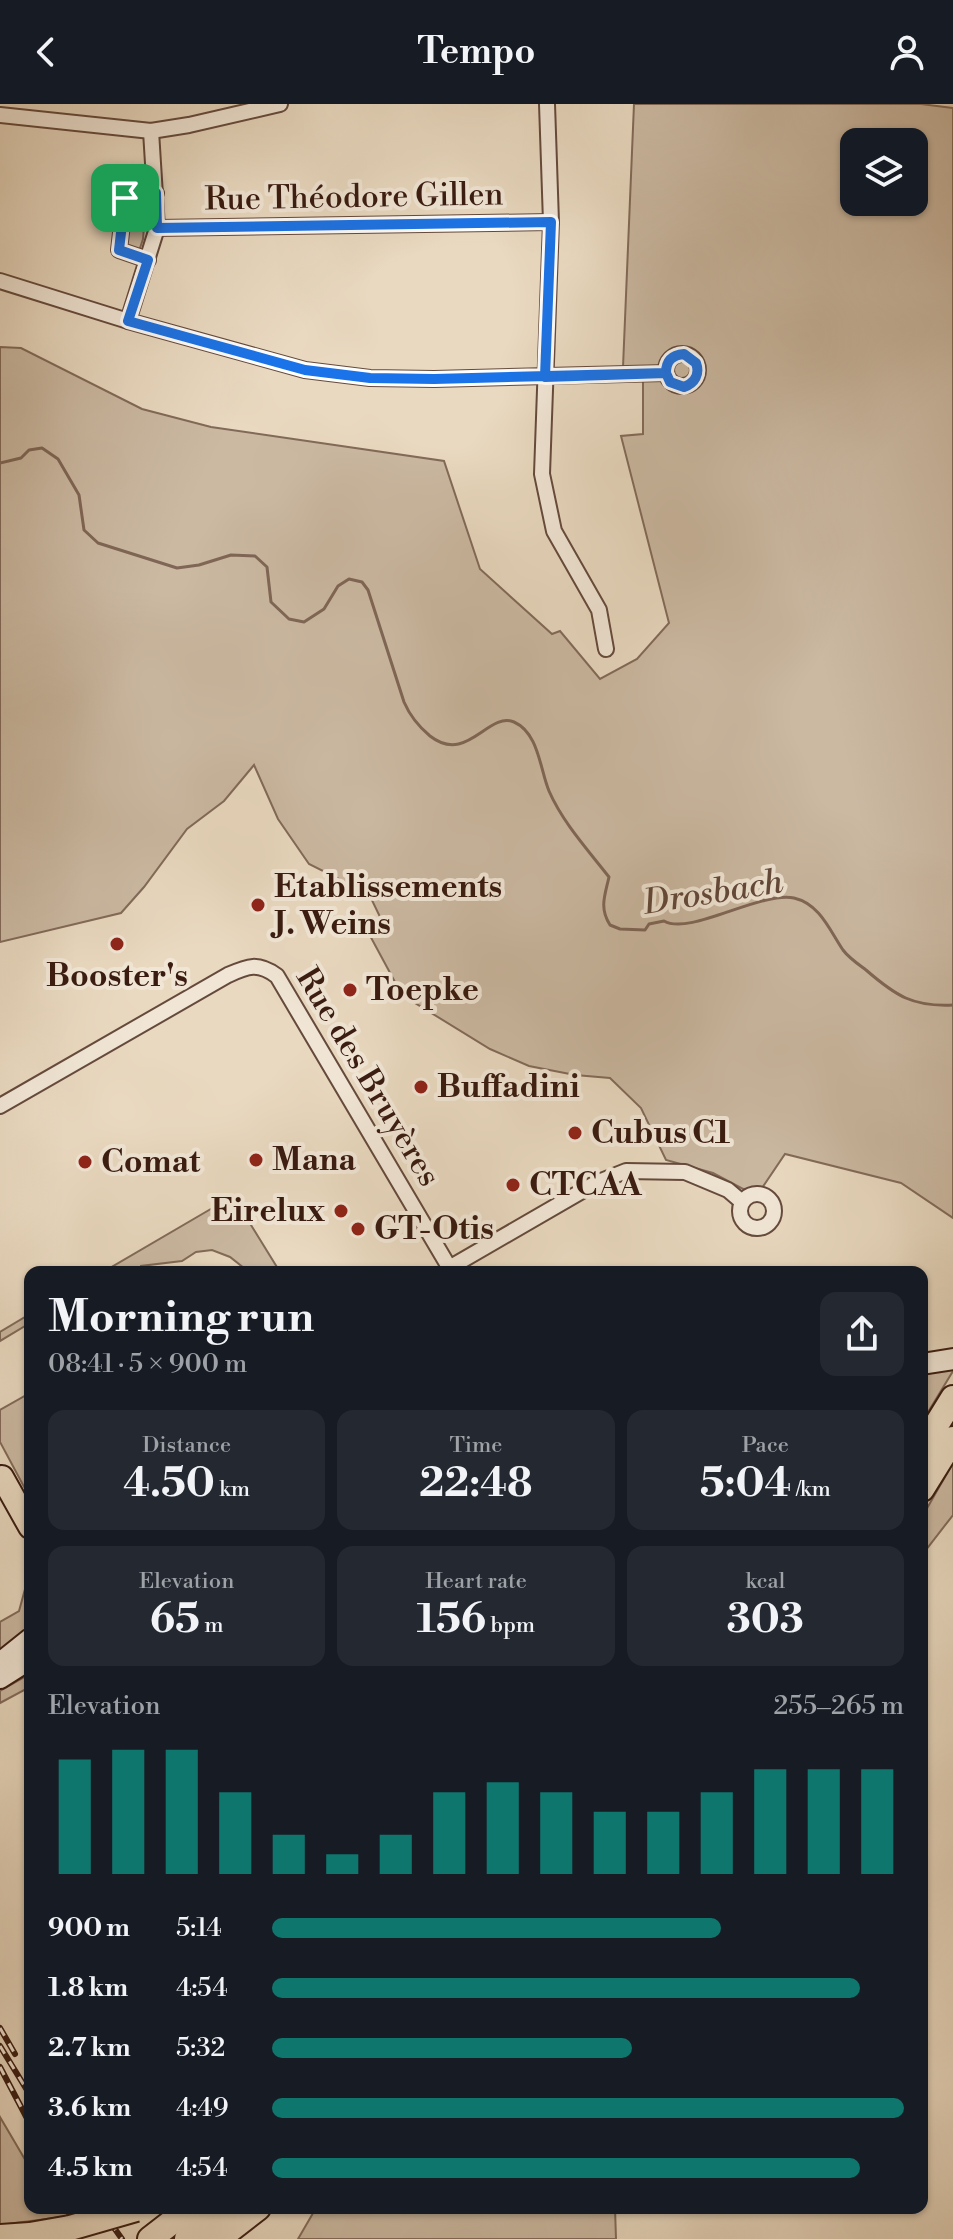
<!DOCTYPE html>
<html lang="en">
<head>
<meta charset="utf-8">
<style>
  body { margin:0; font-family:"Libre Bodoni",serif; background:#242831; color:#f1f3f6; height:100vh; display:flex; flex-direction:column; font-size:30px; white-space:nowrap }
  * { box-sizing:border-box; margin:0 }
  p { font-size:26px; color:#9ea1a6 }
  .icon { flex:none; width:44px; height:44px; fill:none; stroke:currentColor; stroke-width:2; stroke-linecap:round; stroke-linejoin:round }
  .map { position:relative; flex:1; overflow:hidden }
  .side { position:absolute; left:24px; top:1162px; width:904px; height:948px; display:flex; flex-direction:column; background:#171b24; border-radius:16px; box-shadow:0 2px 6px #0004 }
  .side>* { flex:none }
  .fabs { position:absolute; left:840px; top:24px; display:grid; gap:16px }
  .fabs a { display:grid; place-items:center; width:88px; height:88px; border-radius:16px; background:#171b24; box-shadow:0 2px 6px #0004; font-size:40px }
  .pin { position:absolute; display:grid; place-items:center; width:68px; height:68px; color:#fff; margin:-34px; border-radius:16px; box-shadow:0 4px 12px #0006 }
  .round { display:grid; place-items:center; flex:none; width:84px; height:84px; border-radius:16px; background:#242831 }
  .overview { display:flex; align-items:center; justify-content:space-between; height:136px; padding:0 24px }
  h1 { font-size:44px; font-weight:700; line-height:60px }
  .stats { display:grid; grid-template-columns:repeat(3,1fr); gap:12px; height:136px; padding:8px 24px }
  .stats div { display:grid; align-content:center; border-radius:16px; background:#242831; text-align:center }
  .stats b { font-size:40px; font-weight:700 }
  .stats small { font-size:22px; font-weight:400 }
  .stats p { font-size:22px }
  .chart { height:224px; padding:16px 24px }
  .chart p { display:flex; justify-content:space-between }
  .chart svg { width:100%; height:144px; margin-top:8px; stroke:#0f766e; stroke-width:6 }
  ul { padding:0 24px; list-style:none; font-size:26px }
  li { display:grid; grid-template-columns:128px 96px 1fr; align-items:center; height:60px }
  li i { height:20px; border-radius:10px; background:#0f766e }
  header { display:flex; justify-content:space-between; align-items:center; height:104px; padding:0 24px; background:#171b24; font-size:36px; font-weight:700 }
  .map>svg:first-child { display:block }
</style>
</head>
<body>
<header><svg class="icon" aria-label="back" viewBox="0 0 24 24"><path d="M15 5l-7 7 7 7"/></svg>Tempo<svg class="icon" aria-label="person" viewBox="0 0 24 24"><circle cx="12" cy="8" r="4"/><path d="M4 21q1-7 8-7t8 7"/></svg></header>
<div class="map">
<svg width="953" height="2135" viewBox="0 0 953 2135">
  <rect width="100%" height="100%" fill="#e9d9c0"/>
  <filter id="stains"><feTurbulence type="fractalNoise" baseFrequency=".0025" numOctaves="4"/><feColorMatrix values="0 0 0 0 .2 0 0 0 0 .09 0 0 0 0 .02 0 0 0 .5 -.17"/></filter>
  <radialGradient id="worn" r=".72"><stop offset=".6" stop-color="#630" stop-opacity="0"/><stop offset="1" stop-color="#630" stop-opacity=".3"/></radialGradient>
  <g fill="#cbb9a2" stroke="#826a59" stroke-width="2" fill-rule="evenodd">
    <path d="M634,0H921L953,4V1114L901,1079L785,1050L762,1084L743,1085L713,1069L666,1056L641,1004L610,974L575,971L529,962L490,945L402,891L368,828L382,817L369,790L309,760L278,715L254,661L224,697L187,725L144,783L121,809L0,838V243L21,244L142,305L211,323L444,357L480,465L552,530L560,527L600,575L637,555L669,519L621,332L643,330V264L623,263ZM854,38H914V98H854Z"/>
    <path d="M137,101H146L143,135L138,150L128,146C123,133 128,110 137,101Z"/>
    <polygon points="233,1092 280,1168 249,1168 230,1153 212,1146 196,1148 182,1157 141,1162 141,1168 103,1168"/>
    <polygon points="30,1210 30,1219 0,1237 0,1228"/>
    <polygon points="953,1265 953,1267 922,1318 922,1274 926,1268"/>
    <polygon points="30,1289 30,1394 0,1338 0,1306"/>
    <polygon points="953,1359 953,1411 922,1451 922,1413"/>
    <polygon points="30,1467 30,1521 20,1533 0,1546 0,1518 19,1507"/>
    <polygon points="30,1570 30,1583 0,1599 0,1587"/>
    <polygon points="0,2013 30,2064 30,2104 62,2104 69,2112 0,2121"/>
    <polygon points="316,2104 615,2104 616,2135 298,2135"/>
  </g>
  <g fill="none" stroke-linecap="round" stroke-linejoin="round">
    <path stroke="#7f6656" stroke-width="3" d="M0,359L21,354L29,346L42,344L58,355L79,391L84,426L98,439L177,464L199,461L231,451L255,452L267,463L271,498L289,515L304,518L324,505L338,482L349,475L362,478L368,486L404,598C410,612 418,622 430,632C467,661 488,607 514,618C539,629 540,666 549,687C563,719 588,746 609,773C605,791 599,804 610,821L620,825L645,826L649,820L664,817C690,832 760,787 794,794C820,800 830,827 843,846C849,854 858,860 866,866C896,892 913,903 953,901"/>
    <defs>
      <g id="street">
        <polyline points="547,0 551,118 542,370 554,427 599,506 606,545"/>
        <polyline points="0,11 151,27 189,21 280,0"/>
        <polyline points="157,124 551,118"/>
        <polyline points="148,156 119,146 125,94 156,89"/>
        <polyline points="0,177 128,217 305,266 370,274 434,275 666,269"/>
        <polyline points="128,217 157,124 151,27"/>
        <circle cx="682" cy="266" r="16"/>
        <path d="M0,1002L228,871C248,862 258,858 277,872L452,1168"/>
        <circle cx="757" cy="1107" r="17"/>
        <polyline points="449,1164 596,1079 626,1067 685,1068 728,1086 742,1098"/>
      </g>
      <g id="secondary">
        <polyline points="922,1260 953,1255"/>
        <polyline points="0,1559 30,1535"/>
        <polyline points="0,1574 30,1555"/>
      </g>
      <polyline id="primary" points="2,1373 30,1423"/>
      <g id="highway">
        <polyline points="922,1344 953,1294"/>
        <polyline points="922,1385 953,1335"/>
        <polyline points="0,2133 30,2131 70,2124"/>
        <polyline points="150,2135 190,2104"/>
        <polyline points="187,2135 227,2104"/>
        <polyline points="218,2135 258,2104"/>
      </g>
    </defs>
    <use href="#street" stroke="#654a3c" stroke-width="18"/>
    <use href="#secondary" stroke="#391b10" stroke-width="24"/>
    <use href="#primary" stroke="#391b10" stroke-width="26"/>
    <use href="#highway" stroke="#391b10" stroke-width="28"/>
    <use href="#street" stroke="#f1e6d6" stroke-width="14"/>
    <use href="#secondary" stroke="#f1e6d6" stroke-width="20"/>
    <use href="#primary" stroke="#e9d9c0" stroke-width="22"/>
    <use href="#highway" stroke="#e9d9c0" stroke-width="24"/>
    <defs>
      <g id="rail">
        <polyline points="0,1924 15,1950"/>
        <polyline points="0,1942 30,1991"/>
        <polyline points="0,1963 30,2020"/>
        <polyline points="100,2104 122,2135"/>
      </g>
    </defs>
    <use href="#rail" stroke="#391b10" stroke-width="6"/>
    <use href="#rail" stroke="#f1e6d6" stroke-width="3" stroke-dasharray="9" stroke-linecap="butt"/>
    <defs>
      <polyline id="highway-bridge" points="70,2124 136,2105"/>
    </defs>
    <use href="#highway-bridge" stroke="#391b10" stroke-width="28" stroke-linecap="butt"/>
    <use href="#highway-bridge" stroke="#e9d9c0" stroke-width="24"/>
  </g>
  <g fill="none" stroke-linecap="round" stroke-linejoin="round">
    <defs>
      <path id="route" d="M125,94L119,146L148,156L128,217L305,266L370,274L434,275L666,269C666,257 672,251 684,250L696,259C700,270 695,279 684,283L670,278L666,269L545,273L551,118L157,124L156,89L125,94"/>
    </defs>
    <use href="#route" stroke="#fff" stroke-width="16"/>
    <use href="#route" stroke="#1a73e8" stroke-width="10"/>
  </g>
  <g fill="#8f2418" stroke="#f1e6d6" stroke-width="3">
    <circle cx="258" cy="801" r="8"/>
    <circle cx="117" cy="840" r="8"/>
    <circle cx="350" cy="886" r="8"/>
    <circle cx="421" cy="983" r="8"/>
    <circle cx="575" cy="1029" r="8"/>
    <circle cx="256" cy="1056" r="8"/>
    <circle cx="85" cy="1058" r="8"/>
    <circle cx="513" cy="1081" r="8"/>
    <circle cx="341" cy="1107" r="8"/>
    <circle cx="358" cy="1125" r="8"/>
  </g>
  <g text-anchor="middle" dominant-baseline="central" stroke-width="8" stroke-linejoin="round" paint-order="stroke">
    <g font-size="32" fill="#391b10" stroke="#f1e6d6">
      <text transform="translate(354 93) rotate(-1)">Rue Théodore Gillen</text>
      <text transform="translate(368 973) rotate(59)">Rue des Bruyères</text>
    </g>
    <g font-size="32" font-weight="bold" fill="#391b10" stroke="#f1e6d6" text-anchor="start">
      <text x="274" y="783">Etablissements<tspan x="274" dy="37">J. Weins</tspan></text>
      <text x="117" y="872" text-anchor="middle">Booster's</text>
      <text x="366" y="886">Toepke</text>
      <text x="437" y="983">Buffadini</text>
      <text x="591" y="1029">Cubus C1</text>
      <text x="272" y="1056">Mana</text>
      <text x="101" y="1058">Comat</text>
      <text x="529" y="1081">CTCAA</text>
      <text x="325" y="1107" text-anchor="end">Eirelux</text>
      <text x="374" y="1125">GT-Otis</text>
    </g>
    <g font-size="34" font-style="italic" fill="#624739" stroke="#f1e6d6">
      <text transform="translate(713 789) rotate(-9)">Drosbach</text>
    </g>
  </g>
  <rect width="100%" height="100%" filter="url(#stains)"/>
  <rect width="100%" height="100%" fill="url(#worn)"/>
</svg>
<div class="fabs">
<a><svg class="icon" aria-label="layers" viewBox="0 0 24 24"><path d="M12 4l9 5-9 5-9-5zM3 14l9 5 9-5"/></svg></a>
</div>
<div class="pin" style="left:125px;top:94px;background:#1e9e55"><svg class="icon" aria-label="arrive" viewBox="0 0 24 24"><path d="M6 21V4h12l-3 4 3 4H6"/></svg></div>
<section class="side">
<div class="overview"><div><h1>Morning run</h1><p>08:41 · 5 × 900 m</p></div><a class="round"><svg class="icon" aria-label="share" viewBox="0 0 24 24"><path d="M12 15V3M7 8l5-5 5 5M5 13v7h14v-7"/></svg></a></div>
<div class="stats">
<div><p>Distance</p><b>4.50<small> km</small></b></div>
<div><p>Time</p><b>22:48</b></div>
<div><p>Pace</p><b>5:04<small> /km</small></b></div>
</div>
<div class="stats">
<div><p>Elevation</p><b>65<small> m</small></b></div>
<div><p>Heart rate</p><b>156<small> bpm</small></b></div>
<div><p>kcal</p><b>303</b></div>
</div>
<div class="chart"><p><span>Elevation</span>255–265 m</p>
<svg viewBox="0 0 160 44" preserveAspectRatio="none"><path d="M5 44V9M15 44V6M25 44V6M35 44V19M45 44V32M55 44V38M65 44V32M75 44V19M85 44V16M95 44V19M105 44V25M115 44V25M125 44V19M135 44V12M145 44V12M155 44V12"/></svg>
</div>
<ul>
<li><b>900 m</b>5:14<i style="width:71%"></i></li>
<li><b>1.8 km</b>4:54<i style="width:93%"></i></li>
<li><b>2.7 km</b>5:32<i style="width:57%"></i></li>
<li><b>3.6 km</b>4:49<i style="width:100%"></i></li>
<li><b>4.5 km</b>4:54<i style="width:93%"></i></li>
</ul>
</section>
</div>
</body>
</html>
